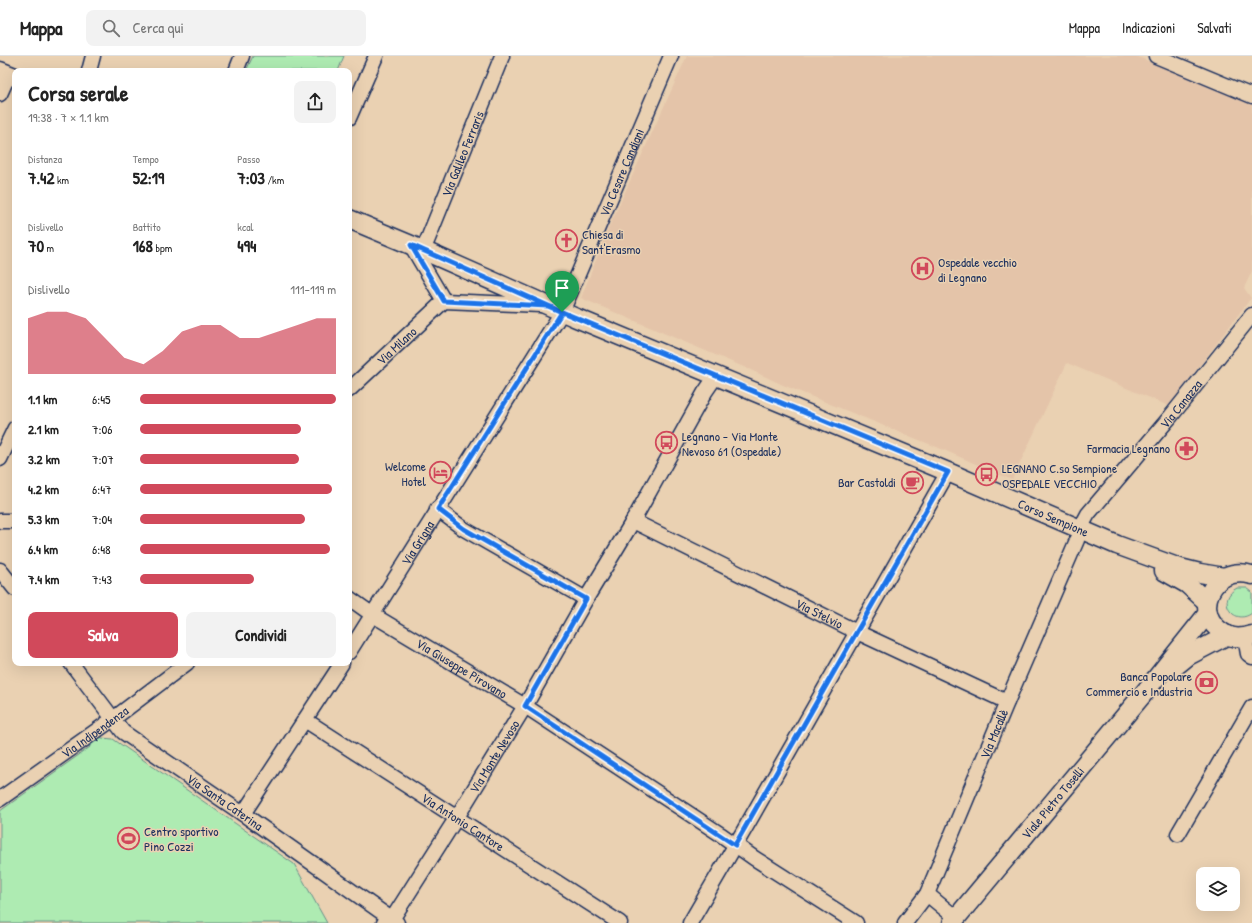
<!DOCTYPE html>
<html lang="it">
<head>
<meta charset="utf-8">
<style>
  body { margin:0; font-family:"Patrick Hand",sans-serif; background:#f2f2f2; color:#222; height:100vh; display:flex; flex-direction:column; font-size:15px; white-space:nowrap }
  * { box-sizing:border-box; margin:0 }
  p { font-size:13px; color:#767676 }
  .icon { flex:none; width:22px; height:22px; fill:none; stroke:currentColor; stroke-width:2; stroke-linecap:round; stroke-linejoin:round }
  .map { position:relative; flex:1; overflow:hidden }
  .sheet { position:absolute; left:12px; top:12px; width:340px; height:598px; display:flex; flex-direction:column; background:#fff; border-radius:8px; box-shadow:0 4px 16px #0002 }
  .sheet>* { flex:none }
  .buttons { position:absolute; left:1196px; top:811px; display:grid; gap:8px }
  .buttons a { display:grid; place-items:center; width:44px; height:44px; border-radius:8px; background:#fff; box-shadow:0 4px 16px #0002; font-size:20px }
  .pin { position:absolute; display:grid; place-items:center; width:34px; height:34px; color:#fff; margin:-41px -17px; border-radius:50% 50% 50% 0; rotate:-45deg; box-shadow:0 0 4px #0007 }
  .pin .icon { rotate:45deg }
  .round { display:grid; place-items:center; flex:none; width:42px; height:42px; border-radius:8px; background:#f2f2f2 }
  .head { display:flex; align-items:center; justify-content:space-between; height:68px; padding:0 16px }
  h1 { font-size:22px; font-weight:700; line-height:30px }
  .metrics { display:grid; grid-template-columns:repeat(3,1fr); gap:6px; height:68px; padding:4px 16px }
  .metrics div { display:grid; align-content:center }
  .metrics b { font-size:17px; font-weight:700 }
  .metrics small { font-size:11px; font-weight:400 }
  .metrics p { font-size:11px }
  .chart { height:112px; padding:8px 16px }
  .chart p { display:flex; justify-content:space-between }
  .chart svg { width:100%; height:72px; margin-top:4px; fill:#d1495b; opacity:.7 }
  .primary-button { display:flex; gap:8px; margin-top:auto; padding:8px 16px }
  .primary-button a { flex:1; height:46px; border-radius:8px; background:#d1495b; color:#fff; font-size:16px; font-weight:700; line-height:46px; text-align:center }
  .primary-button a+a { background:#f2f2f2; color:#222 }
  ul { padding:0 16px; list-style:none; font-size:13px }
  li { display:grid; grid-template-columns:64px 48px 1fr; align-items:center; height:30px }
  li i { height:10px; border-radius:5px; background:#d1495b }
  header { display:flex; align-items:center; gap:24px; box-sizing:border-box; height:56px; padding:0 20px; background:#fff; border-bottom:1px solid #e0e0e0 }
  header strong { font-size:19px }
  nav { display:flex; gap:22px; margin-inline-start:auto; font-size:14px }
  .search { width:280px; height:36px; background:#f2f2f2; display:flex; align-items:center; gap:10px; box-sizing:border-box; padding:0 14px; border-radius:8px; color:#767676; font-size:15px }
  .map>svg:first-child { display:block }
</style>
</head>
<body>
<header>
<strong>Mappa</strong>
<div class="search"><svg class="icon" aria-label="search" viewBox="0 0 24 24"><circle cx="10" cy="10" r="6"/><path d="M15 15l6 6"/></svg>Cerca qui</div>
<nav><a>Mappa</a><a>Indicazioni</a><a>Salvati</a></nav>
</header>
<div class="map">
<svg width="1252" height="867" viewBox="0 0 1252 867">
  <rect width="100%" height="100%" fill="#ead1b2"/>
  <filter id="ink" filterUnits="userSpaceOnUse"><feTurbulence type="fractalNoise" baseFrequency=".025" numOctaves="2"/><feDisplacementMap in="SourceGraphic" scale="8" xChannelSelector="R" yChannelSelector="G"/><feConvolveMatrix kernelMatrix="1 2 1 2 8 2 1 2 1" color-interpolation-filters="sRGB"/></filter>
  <g filter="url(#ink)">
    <polygon fill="#e4c4a9" points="687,0 1136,0 1252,49 1252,215 1244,232 1251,242 1169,350 1067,307 1012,424 944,394 783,329 753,315 581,242 609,171"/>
    <g fill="#aeebb2" stroke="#648d88">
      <polygon points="253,0 344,0 338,15 246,15"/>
      <path d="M1237,532H1247L1252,536V557C1234,571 1215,544 1237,532Z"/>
      <polygon points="100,680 102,682 113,683 294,808 327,867 0,867 0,755 90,691 89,689"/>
    </g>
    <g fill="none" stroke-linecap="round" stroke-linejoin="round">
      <defs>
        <g id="minor">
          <polyline points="1156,0 1252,40"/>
          <polyline points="89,15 93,0"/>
          <polyline points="236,15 242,0"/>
          <polyline points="0,38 9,18"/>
          <polyline points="349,62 376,0"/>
          <polyline points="411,189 444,245"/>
          <path id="s1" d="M423,195L502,0"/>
          <path id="s2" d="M349,334L444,245L541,249"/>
          <polyline points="0,403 15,372"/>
          <polyline points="437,453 464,473 586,543"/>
          <polyline points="0,465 15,465"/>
          <path id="s3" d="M633,465L857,576L1007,646"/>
          <path id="s4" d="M1080,473L1088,458L1171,360L1252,259"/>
          <polyline points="0,514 15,533"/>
          <path id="s5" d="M349,542L373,559L525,650L720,778L754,802L856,867"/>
          <polyline points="1245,581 1248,598 1252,601"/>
          <path id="s6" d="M349,596L562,256L671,0"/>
          <path id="s7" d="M71,607L123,676L243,758L397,867"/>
          <path id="s8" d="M305,664L620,867"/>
          <path id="s9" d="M0,743L113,663L187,607"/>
          <polyline points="243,758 342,607"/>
          <polyline points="1178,778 1252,651"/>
          <polyline points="927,838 956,862"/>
          <path id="s10" d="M384,867L392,863L396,857L457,761L525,650L586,543L633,465L705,336L716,320"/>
          <polyline points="690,867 743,776 948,416"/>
          <path id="s11" d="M905,867L927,838L1007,646L1077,484"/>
        </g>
        <g id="major">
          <polyline points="0,15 15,21"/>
          <path id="s12" d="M349,163L411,189L574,261L948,416L1117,489L1180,512L1200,517L1224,521"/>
          <polyline points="1164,515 1187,528 1207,546"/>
          <path d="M1252,519C1212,507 1189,558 1225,578C1233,583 1243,582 1252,579"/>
          <polyline points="1172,613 1188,600 1228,579"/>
          <path id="s13" d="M952,867L1149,631L1208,557"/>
        </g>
      </defs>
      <use href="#minor" stroke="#1b2f5e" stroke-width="17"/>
      <use href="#major" stroke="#1b2f5e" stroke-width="21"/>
      <use href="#minor" stroke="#ead1b2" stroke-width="14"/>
      <use href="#major" stroke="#ead1b2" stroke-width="18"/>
    </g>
  </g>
  <g fill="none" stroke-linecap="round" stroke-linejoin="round" filter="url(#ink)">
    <defs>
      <polyline id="route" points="562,256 411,189 444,245 548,250 562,256 438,453 464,473 586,543 525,650 735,789 948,416 562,256"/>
    </defs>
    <use href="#route" stroke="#fff" stroke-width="8"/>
    <use href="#route" stroke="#1a73e8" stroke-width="5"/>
  </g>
  <defs>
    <symbol id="church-ring" viewBox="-11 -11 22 22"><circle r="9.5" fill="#ead1b2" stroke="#d1495b" stroke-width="1.5"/><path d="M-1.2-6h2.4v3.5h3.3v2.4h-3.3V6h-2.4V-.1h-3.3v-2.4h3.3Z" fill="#d1495b"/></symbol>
    <symbol id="hospital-ring" viewBox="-11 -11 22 22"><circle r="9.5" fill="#ead1b2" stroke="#d1495b" stroke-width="1.5"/><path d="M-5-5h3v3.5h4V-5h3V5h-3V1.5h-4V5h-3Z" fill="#d1495b"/></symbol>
    <symbol id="bus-ring" viewBox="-11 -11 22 22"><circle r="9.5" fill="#ead1b2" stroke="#d1495b" stroke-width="1.5"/><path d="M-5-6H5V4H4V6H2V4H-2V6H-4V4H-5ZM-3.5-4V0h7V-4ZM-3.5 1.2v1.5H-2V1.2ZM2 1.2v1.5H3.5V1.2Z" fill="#d1495b"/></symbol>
    <symbol id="pharmacy-ring" viewBox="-11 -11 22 22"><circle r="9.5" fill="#ead1b2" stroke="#d1495b" stroke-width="1.5"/><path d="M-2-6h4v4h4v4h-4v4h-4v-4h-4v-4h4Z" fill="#d1495b"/></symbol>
    <symbol id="hotel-ring" viewBox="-11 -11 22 22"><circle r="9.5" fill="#ead1b2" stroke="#d1495b" stroke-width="1.5"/><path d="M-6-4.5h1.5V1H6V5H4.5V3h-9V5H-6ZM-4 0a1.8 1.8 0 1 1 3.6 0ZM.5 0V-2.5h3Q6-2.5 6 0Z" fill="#d1495b"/></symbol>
    <symbol id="cafe-ring" viewBox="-11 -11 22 22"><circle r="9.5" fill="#ead1b2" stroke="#d1495b" stroke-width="1.5"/><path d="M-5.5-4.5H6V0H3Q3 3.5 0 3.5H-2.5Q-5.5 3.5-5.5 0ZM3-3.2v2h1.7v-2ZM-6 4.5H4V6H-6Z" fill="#d1495b"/></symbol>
    <symbol id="bank-ring" viewBox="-11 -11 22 22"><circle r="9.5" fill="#ead1b2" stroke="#d1495b" stroke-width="1.5"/><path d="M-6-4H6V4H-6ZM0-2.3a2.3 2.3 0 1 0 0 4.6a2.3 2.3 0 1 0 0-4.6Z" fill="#d1495b"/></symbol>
    <symbol id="stadium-ring" viewBox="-11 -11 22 22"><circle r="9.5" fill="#ead1b2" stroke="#d1495b" stroke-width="1.5"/><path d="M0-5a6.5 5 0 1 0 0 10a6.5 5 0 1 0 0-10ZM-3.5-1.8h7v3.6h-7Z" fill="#d1495b"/></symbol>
  </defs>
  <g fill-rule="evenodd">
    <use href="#church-ring" x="554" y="172" width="25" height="25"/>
    <use href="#hospital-ring" x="910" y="200" width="25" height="25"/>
    <use href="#bus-ring" x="654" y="374" width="25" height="25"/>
    <use href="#pharmacy-ring" x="1174" y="380" width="25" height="25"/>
    <use href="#hotel-ring" x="428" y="404" width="25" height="25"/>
    <use href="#bus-ring" x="974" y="406" width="25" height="25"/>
    <use href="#cafe-ring" x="900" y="414" width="25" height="25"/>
    <use href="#bank-ring" x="1194" y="614" width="25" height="25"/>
    <use href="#stadium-ring" x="116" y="770" width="25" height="25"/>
  </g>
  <g text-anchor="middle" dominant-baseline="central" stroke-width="3" stroke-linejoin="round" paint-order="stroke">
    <g font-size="13" fill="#1b2f5e" stroke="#ead1b2">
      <text stroke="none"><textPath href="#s1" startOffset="105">Via Galileo Ferraris</textPath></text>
      <text stroke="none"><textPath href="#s6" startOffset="553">Via Cesare Candiani</textPath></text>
      <text stroke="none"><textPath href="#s2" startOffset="65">Via Milano</textPath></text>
      <text stroke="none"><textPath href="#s4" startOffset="161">Via Canazza</textPath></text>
      <text stroke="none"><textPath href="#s12" startOffset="765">Corso Sempione</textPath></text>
      <text stroke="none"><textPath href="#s6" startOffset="129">Via Grigna</textPath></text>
      <text stroke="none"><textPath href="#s3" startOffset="208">Via Stelvio</textPath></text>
      <text stroke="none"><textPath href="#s5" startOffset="133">Via Giuseppe Pirovano</textPath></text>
      <text stroke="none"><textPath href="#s9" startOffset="116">Via Indipendenza</textPath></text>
      <text stroke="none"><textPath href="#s11" startOffset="210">Via Macallè</textPath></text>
      <text stroke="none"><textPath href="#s10" startOffset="201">Via Monte Nevoso</textPath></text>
      <text stroke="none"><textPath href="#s7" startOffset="210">Via Santa Caterina</textPath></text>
      <text stroke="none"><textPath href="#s13" startOffset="157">Viale Pietro Toselli</textPath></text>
      <text stroke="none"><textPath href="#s8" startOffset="188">Via Antonio Cantore</textPath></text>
    </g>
    <g font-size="13" fill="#1b2f5e" stroke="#ead1b2" text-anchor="start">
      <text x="582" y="178">Chiesa di<tspan x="582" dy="15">Sant'Erasmo</tspan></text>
      <text x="938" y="206">Ospedale vecchio<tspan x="938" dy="15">di Legnano</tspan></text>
      <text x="682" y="380">Legnano - Via Monte<tspan x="682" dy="15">Nevoso 61 (Ospedale)</tspan></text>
      <text x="1170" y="392" text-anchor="end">Farmacia Legnano</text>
      <text x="426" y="410" text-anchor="end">Welcome<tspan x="426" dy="15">Hotel</tspan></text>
      <text x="1002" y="412">LEGNANO C.so Sempione<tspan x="1002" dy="15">OSPEDALE VECCHIO</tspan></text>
      <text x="896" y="426" text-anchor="end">Bar Castoldi</text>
      <text x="1192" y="620" text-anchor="end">Banca Popolare<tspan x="1192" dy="15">Commercio e Industria</tspan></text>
      <text x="144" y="775">Centro sportivo<tspan x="144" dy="15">Pino Cozzi</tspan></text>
    </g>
  </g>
</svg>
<div class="buttons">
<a><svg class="icon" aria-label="layers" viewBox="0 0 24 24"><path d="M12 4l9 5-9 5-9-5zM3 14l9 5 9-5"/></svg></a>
</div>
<div class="pin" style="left:562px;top:256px;background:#1e9e55"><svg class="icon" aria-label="arrive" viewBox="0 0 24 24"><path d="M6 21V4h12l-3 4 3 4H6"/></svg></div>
<section class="sheet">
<div class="head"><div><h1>Corsa serale</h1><p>19:38 · 7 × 1.1 km</p></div><a class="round"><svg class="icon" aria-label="share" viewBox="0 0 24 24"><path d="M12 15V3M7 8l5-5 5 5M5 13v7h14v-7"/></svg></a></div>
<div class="metrics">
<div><p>Distanza</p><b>7.42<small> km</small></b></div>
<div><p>Tempo</p><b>52:19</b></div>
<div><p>Passo</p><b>7:03<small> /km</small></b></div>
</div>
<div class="metrics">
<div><p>Dislivello</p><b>70<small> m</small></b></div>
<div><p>Battito</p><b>168<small> bpm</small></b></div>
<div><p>kcal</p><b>494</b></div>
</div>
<div class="chart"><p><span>Dislivello</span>111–119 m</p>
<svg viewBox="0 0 160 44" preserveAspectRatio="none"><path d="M0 44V10L10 6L20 6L30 10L40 22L50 34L60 38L70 30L80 18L90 14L100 14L110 22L120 22L130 18L140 14L150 10L160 10V44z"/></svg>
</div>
<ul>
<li><b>1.1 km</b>6:45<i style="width:100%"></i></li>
<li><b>2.1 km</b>7:06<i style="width:82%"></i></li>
<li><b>3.2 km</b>7:07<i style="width:81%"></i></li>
<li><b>4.2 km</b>6:47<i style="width:98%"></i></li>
<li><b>5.3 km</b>7:04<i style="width:84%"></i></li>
<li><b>6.4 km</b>6:48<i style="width:97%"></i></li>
<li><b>7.4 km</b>7:43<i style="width:58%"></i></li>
</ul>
<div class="primary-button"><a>Salva</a><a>Condividi</a></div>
</section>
</div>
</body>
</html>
